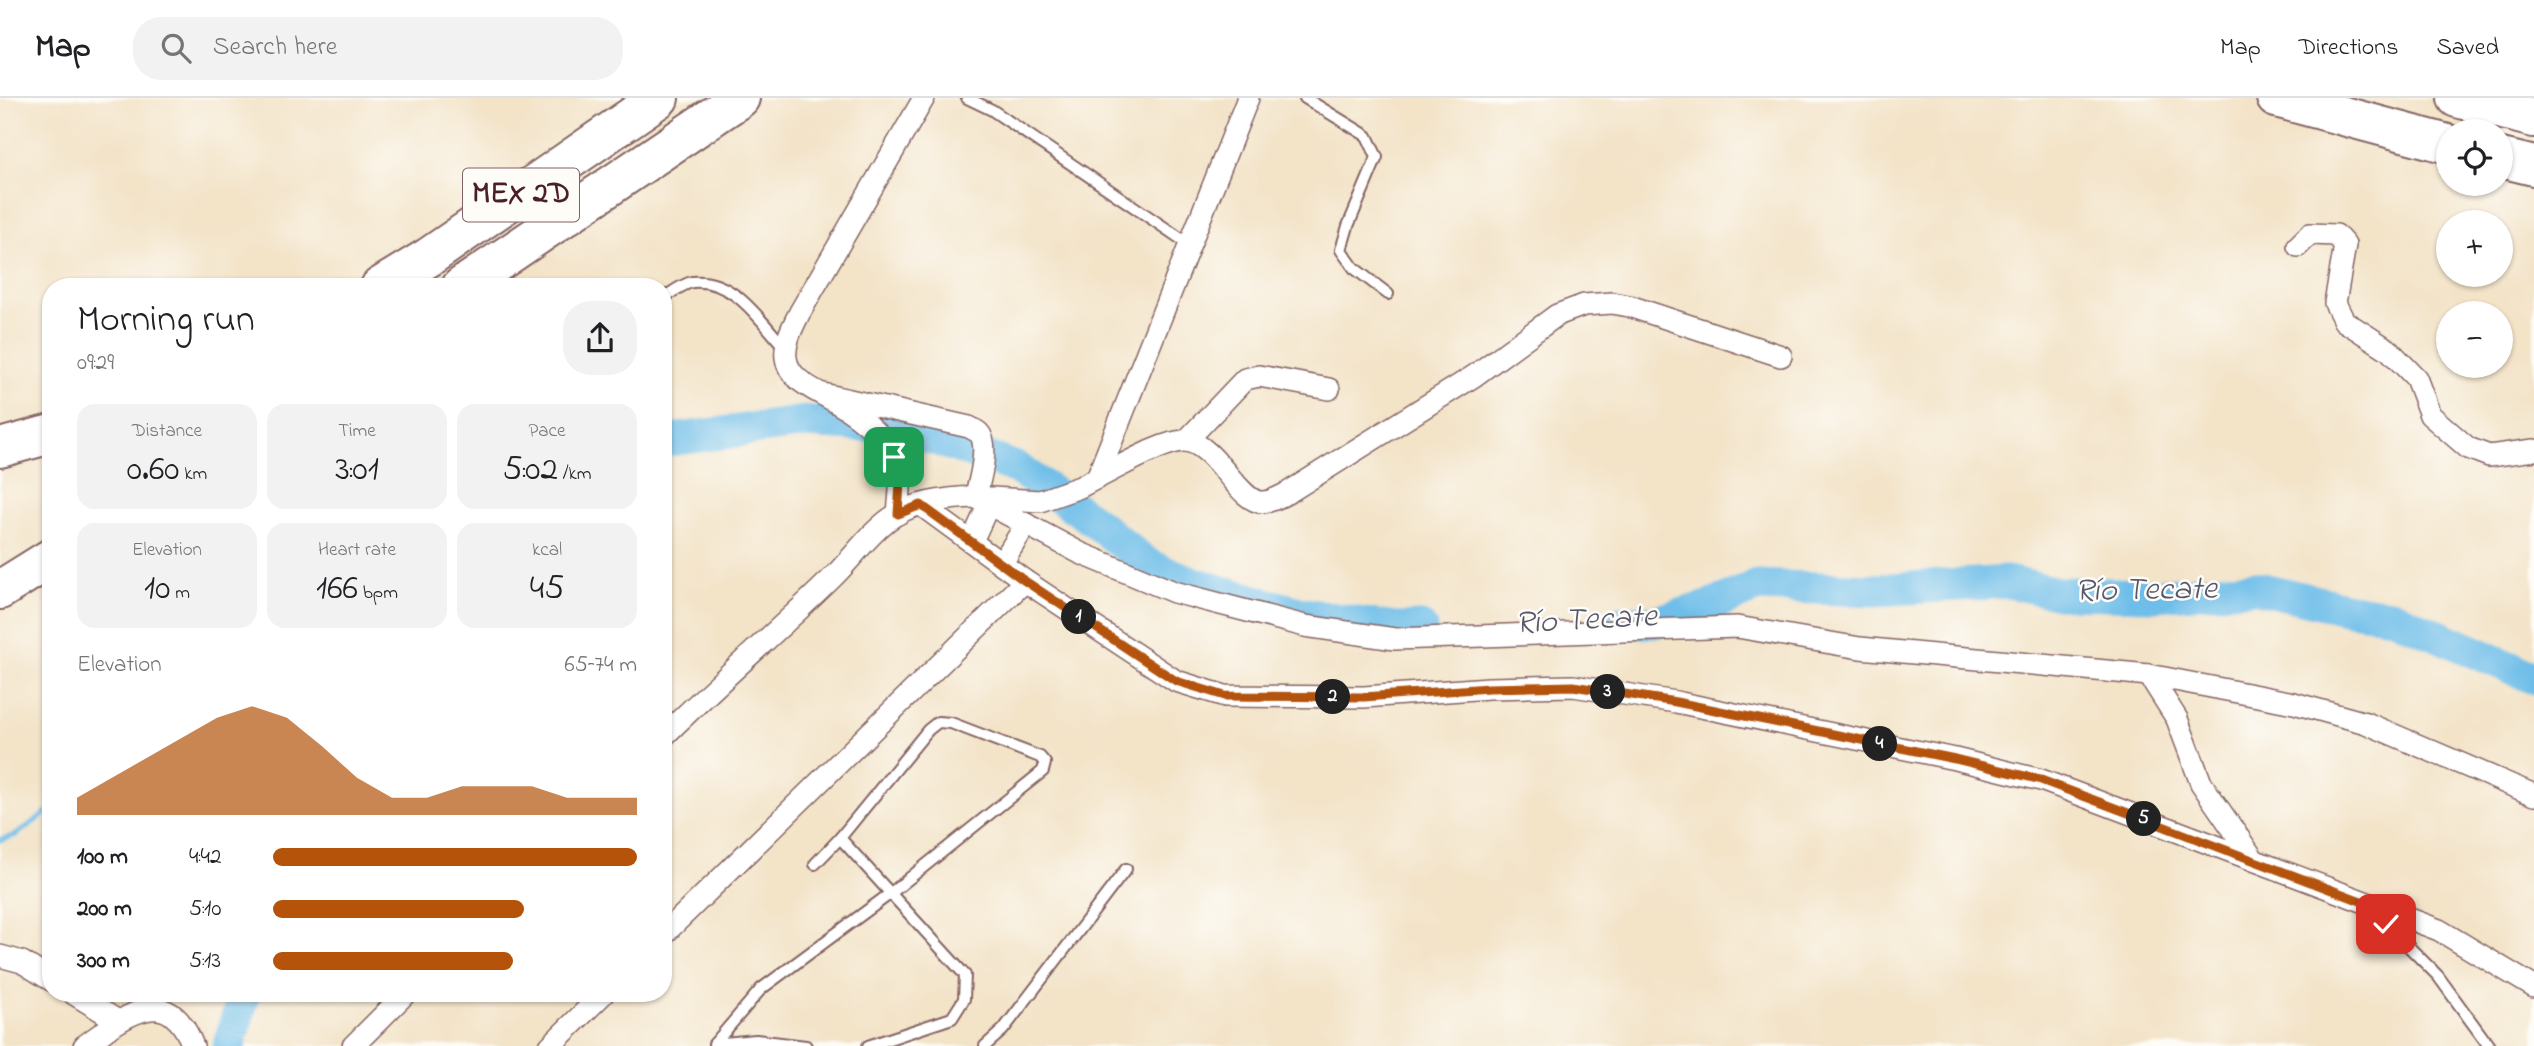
<!DOCTYPE html>
<html lang="en">
<head>
<meta charset="utf-8">
<style>
  body { margin:0; font-family:"Indie Flower",sans-serif; background:#f2f2f2; color:#202124; height:100vh; display:flex; flex-direction:column; font-size:26px; white-space:nowrap }
  * { box-sizing:border-box; margin:0 }
  p { font-size:23px; color:#757577 }
  .icon { flex:none; width:38px; height:38px; fill:none; stroke:currentColor; stroke-width:2; stroke-linecap:round; stroke-linejoin:round }
  .map { position:relative; flex:1; overflow:hidden }
  .drawer { position:absolute; left:42px; top:180px; width:630px; height:724px; display:flex; flex-direction:column; background:#fff; border-radius:28px; box-shadow:0 2px 5px #0004 }
  .drawer>* { flex:none }
  .tools { position:absolute; left:2436px; top:21px; display:grid; gap:14px }
  .tools a { display:grid; place-items:center; width:77px; height:77px; border-radius:50%; background:#fff; box-shadow:0 2px 5px #0004; font-size:35px }
  .pin { position:absolute; display:grid; place-items:center; width:60px; height:60px; color:#fff; margin:-30px; border-radius:14px; box-shadow:0 4px 10px #0006 }
  .km { position:absolute; width:35px; height:35px; margin:-18px; border-radius:50%; background:#222; color:#fff; font-size:19px; line-height:35px; text-align:center }
  .round { display:grid; place-items:center; flex:none; width:74px; height:74px; border-radius:28px; background:#f2f2f2 }
  .summary { display:flex; align-items:center; justify-content:space-between; height:119px; padding:0 35px }
  h1 { font-size:38px; font-weight:600; line-height:52px }
  .stats { display:grid; grid-template-columns:repeat(3,1fr); gap:10px; height:119px; padding:7px 35px }
  .stats div { display:grid; align-content:center; border-radius:18px; background:#f2f2f2; text-align:center }
  .stats b { font-size:35px; font-weight:600 }
  .stats small { font-size:19px; font-weight:400 }
  .stats p { font-size:19px }
  .chart { height:196px; padding:14px 35px }
  .chart p { display:flex; justify-content:space-between }
  .chart svg { width:100%; height:126px; margin-top:7px; fill:#b45309; opacity:.7 }
  ul { padding:0 35px; list-style:none; font-size:23px }
  li { display:grid; grid-template-columns:112px 84px 1fr; align-items:center; height:52px }
  li i { height:18px; border-radius:9px; background:#b45309 }
  header { display:flex; align-items:center; gap:42px; box-sizing:border-box; height:98px; padding:0 35px; background:#fff; border-bottom:2px solid #e0e0e0 }
  header strong { font-size:33px }
  nav { display:flex; gap:38px; margin-inline-start:auto; font-size:24px }
  .search { width:490px; height:63px; background:#f2f2f2; display:flex; align-items:center; gap:18px; box-sizing:border-box; padding:0 24px; border-radius:28px; color:#757577; font-size:26px }
  .map>svg:first-child { display:block }
</style>
</head>
<body>
<header>
<strong>Map</strong>
<div class="search"><svg class="icon" aria-label="search" viewBox="0 0 24 24"><circle cx="10" cy="10" r="6"/><path d="M15 15l6 6"/></svg>Search here</div>
<nav><a>Map</a><a>Directions</a><a>Saved</a></nav>
</header>
<div class="map">
<svg width="2534" height="948" viewBox="0 0 2534 948">
  <rect width="100%" height="100%" fill="#fdfcf7"/>
  <filter id="ink" filterUnits="userSpaceOnUse"><feTurbulence type="fractalNoise" baseFrequency=".0143" numOctaves="2"/><feDisplacementMap in="SourceGraphic" scale="14" xChannelSelector="R" yChannelSelector="G"/><feConvolveMatrix kernelMatrix="1 2 1 2 8 2 1 2 1" color-interpolation-filters="sRGB"/></filter>
  <filter id="wash" filterUnits="userSpaceOnUse"><feTurbulence type="fractalNoise" baseFrequency=".00686" numOctaves="4" result="noise"/><feDisplacementMap in="SourceGraphic" scale="28" xChannelSelector="R" yChannelSelector="G"/><feGaussianBlur stdDeviation="1.57" result="paint"/><feColorMatrix in="noise" values="0 0 0 0 0 0 0 0 0 0 0 0 0 0 0 0 0 1.4 0 .05"/><feComposite in="paint" operator="in"/></filter>
  <g filter="url(#wash)">
    <rect width="100%" height="100%" fill="#f3e3c7"/>
    <g fill="none" stroke-linecap="round" stroke-linejoin="round">
      <polyline stroke="#6ebee9" stroke-width="5" points="0,742 16,737 51,711"/>
      <g stroke="#6ebee9" stroke-width="33">
        <polyline points="663,343 805,324 868,328 932,340 1017,370 1094,423 1150,468 1199,487 1299,515 1395,531 1421,530"/>
        <polyline points="1621,524 1655,524 1711,508 1757,488 1875,492 2008,484 2058,495 2156,497 2254,489 2349,511 2391,517 2534,580"/>
        <polyline points="229,948 244,896"/>
      </g>
    </g>
  </g>
  <g filter="url(#ink)">
    <g fill="none" stroke-linecap="round" stroke-linejoin="round">
      <defs>
        <g id="lane">
          <polyline points="967,0 992,12 1190,147"/>
          <polyline points="1305,0 1367,38 1377,59 1348,128 1341,152 1354,170 1388,196"/>
          <path d="M663,200C671,195 683,186 692,184C734,179 762,225 786,251"/>
          <polyline points="840,740 965,877 964,901 952,920 868,948"/>
          <polyline points="2390,814 2386,826 2438,878 2489,948"/>
          <polyline points="715,945 761,891 891,795 1043,673 1045,665 1040,659 951,625 938,624 928,632 840,740 815,766"/>
          <polyline points="714,946 756,942 806,948"/>
          <polyline points="985,948 1003,932 1126,771"/>
        </g>
        <g id="street">
          <polyline points="2298,148 2310,136 2336,137 2345,147 2335,205 2344,223 2389,252 2416,280 2430,317 2468,350 2489,358 2534,352"/>
          <path d="M823,296L969,329C971,330 978,334 979,335C990,346 979,386 975,399L1040,403L1080,389L1097,380L1248,0"/>
          <polyline points="1186,343 1245,281 1259,278 1329,291"/>
          <path d="M1097,380C1116,371 1166,341 1186,343C1217,347 1239,407 1264,404C1272,403 1282,398 1289,394L1474,278L1557,217L1584,207L1612,205L1629,208L1781,258"/>
          <polyline points="921,407 1025,483 1176,583 1225,598 1364,599 1489,590 1573,588 1676,604 1955,661 2041,682 2439,832 2534,889"/>
          <path d="M898,416C899,401 902,386 899,372C892,344 861,319 837,305C819,293 789,284 786,260C784,244 793,228 800,214L924,0"/>
          <polyline points="972,443 989,406"/>
          <polyline points="1002,465 1026,426"/>
          <polyline points="2149,577 2177,621 2201,685 2254,762"/>
          <path d="M663,639C718,584 777,534 832,480C853,460 872,431 897,416C919,403 950,400 975,399L1080,455L1174,494L1305,528L1395,541L1737,529L1860,550L2149,577L2294,605L2366,625L2534,697"/>
          <polyline points="663,837 1025,483"/>
          <polyline points="0,858 22,864 51,882"/>
          <polyline points="74,896 118,923"/>
          <path d="M84,948C122,921 167,880 193,948"/>
          <polyline points="353,948 405,896"/>
          <polyline points="550,948 603,896"/>
        </g>
        <g id="highway">
          <polyline points="2276,0 2448,46"/>
          <polyline points="2457,0 2534,20"/>
          <polyline points="2501,60 2534,68"/>
          <polyline points="380,189 429,159 659,0"/>
          <polyline points="461,189 740,0"/>
          <polyline points="0,350 51,336"/>
          <polyline points="0,492 51,460"/>
        </g>
      </defs>
      <use href="#lane" stroke="#856462" stroke-width="14"/>
      <use href="#street" stroke="#856462" stroke-width="24"/>
      <use href="#highway" stroke="#856462" stroke-width="42"/>
      <use href="#lane" stroke="#fff" stroke-width="10"/>
      <use href="#street" stroke="#fff" stroke-width="21"/>
      <use href="#highway" stroke="#fff" stroke-width="38"/>
    </g>
  </g>
  <g fill="none" stroke-linecap="round" stroke-linejoin="round" filter="url(#ink)">
    <defs>
      <polyline id="route" points="894,359 900,385 898,416 921,407 1025,483 1176,583 1225,598 1364,599 1489,590 1573,588 1676,604 1955,661 2041,682 2390,814 2386,826"/>
    </defs>
    <use href="#route" stroke="#fff" stroke-width="14"/>
    <use href="#route" stroke="#b45309" stroke-width="9"/>
  </g>
  <g text-anchor="middle" dominant-baseline="central" stroke-width="5" stroke-linejoin="round" paint-order="stroke">
    <rect fill="#fdfcf7" stroke="#806168" stroke-width="2" x="463" y="70.5" width="116" height="53" rx="5"/>
    <g font-size="30" font-weight="bold" fill="#4a1f2b">
      <text x="521" y="97">MEX 2D</text>
    </g>
    <g font-size="33" font-style="italic" fill="#57576e" stroke="#fdfcf7">
      <text transform="translate(2146 493) rotate(-1)">Río Tecate</text>
      <text transform="translate(1586 523) rotate(-3)">Río Tecate</text>
    </g>
  </g>
</svg>
<div class="tools">
<a><svg class="icon" aria-label="locate" viewBox="0 0 24 24"><circle cx="12" cy="12" r="6"/><path d="M12 2v4M12 18v4M2 12h4M18 12h4"/></svg></a>
<a>+</a>
<a>−</a>
</div>
<div class="pin" style="left:894px;top:359px;background:#1e9e55"><svg class="icon" aria-label="arrive" viewBox="0 0 24 24"><path d="M6 21V4h12l-3 4 3 4H6"/></svg></div>
<div class="pin" style="left:2386px;top:826px;background:#d93025"><svg class="icon" aria-label="check" viewBox="0 0 24 24"><path d="M5 12l5 5 9-10"/></svg></div>
<b class="km" style="left:1079px;top:519px">1</b>
<b class="km" style="left:1333px;top:599px">2</b>
<b class="km" style="left:1608px;top:594px">3</b>
<b class="km" style="left:1880px;top:646px">4</b>
<b class="km" style="left:2144px;top:721px">5</b>
<section class="drawer">
<div class="summary"><div><h1>Morning run</h1><p>09:29</p></div><a class="round"><svg class="icon" aria-label="share" viewBox="0 0 24 24"><path d="M12 15V3M7 8l5-5 5 5M5 13v7h14v-7"/></svg></a></div>
<div class="stats">
<div><p>Distance</p><b>0.60<small> km</small></b></div>
<div><p>Time</p><b>3:01</b></div>
<div><p>Pace</p><b>5:02<small> /km</small></b></div>
</div>
<div class="stats">
<div><p>Elevation</p><b>10<small> m</small></b></div>
<div><p>Heart rate</p><b>166<small> bpm</small></b></div>
<div><p>kcal</p><b>45</b></div>
</div>
<div class="chart"><p><span>Elevation</span>65–74 m</p>
<svg viewBox="0 0 160 44" preserveAspectRatio="none"><path d="M0 44V38L10 31L20 24L30 17L40 10L50 6L60 10L70 20L80 31L90 38L100 38L110 34L120 34L130 34L140 38L150 38L160 38V44z"/></svg>
</div>
<ul>
<li><b>100 m</b>4:42<i style="width:100%"></i></li>
<li><b>200 m</b>5:10<i style="width:69%"></i></li>
<li><b>300 m</b>5:13<i style="width:66%"></i></li>
</ul>
</section>
</div>
</body>
</html>
